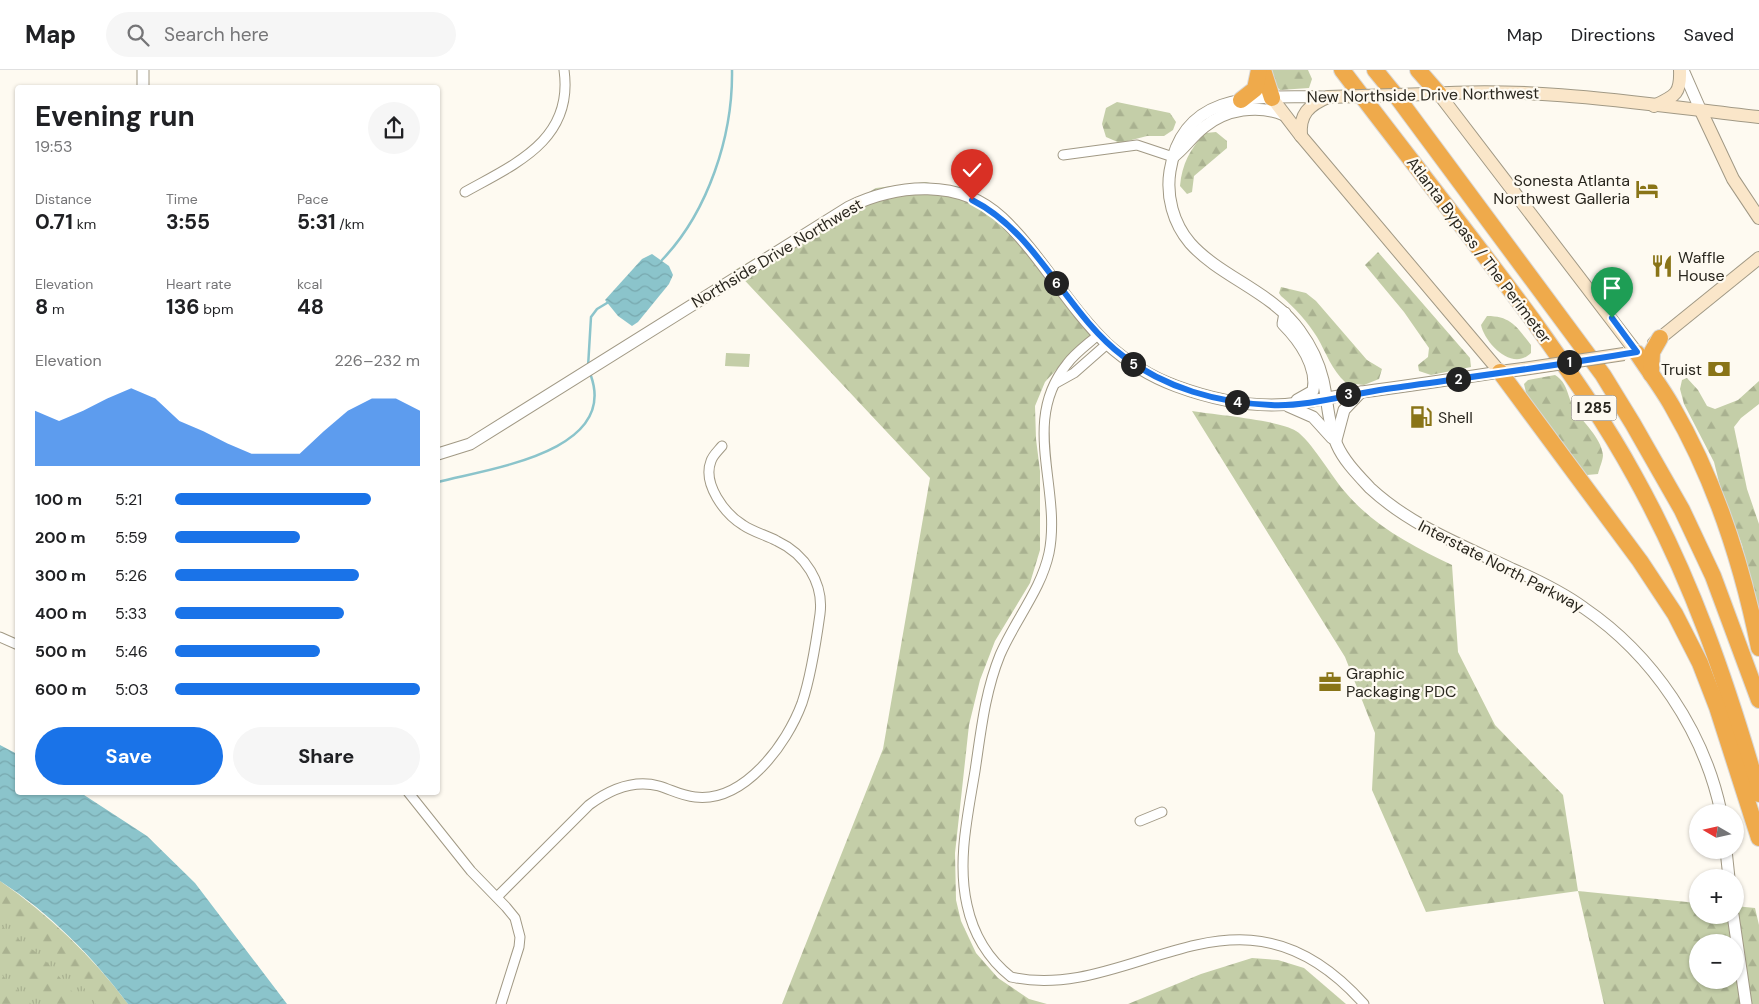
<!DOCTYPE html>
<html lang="en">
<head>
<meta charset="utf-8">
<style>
  body { margin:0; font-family:"DM Sans",sans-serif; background:#f6f6f6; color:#202124; height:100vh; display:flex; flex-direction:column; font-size:19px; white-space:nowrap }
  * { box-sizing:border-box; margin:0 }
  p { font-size:16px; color:#757577 }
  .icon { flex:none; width:28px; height:28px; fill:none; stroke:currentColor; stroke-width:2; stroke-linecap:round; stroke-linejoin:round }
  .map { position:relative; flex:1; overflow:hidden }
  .details { position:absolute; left:15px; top:15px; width:425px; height:710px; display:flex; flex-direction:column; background:#fff; border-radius:5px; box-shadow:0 1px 4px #0004 }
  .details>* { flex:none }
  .needle { width:32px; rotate:279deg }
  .controls { position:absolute; left:1689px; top:734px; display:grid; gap:10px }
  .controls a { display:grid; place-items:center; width:55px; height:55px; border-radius:50%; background:#fff; box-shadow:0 1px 4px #0004; font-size:25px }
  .pin { position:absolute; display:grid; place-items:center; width:42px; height:42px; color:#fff; margin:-51px -21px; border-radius:50% 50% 50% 0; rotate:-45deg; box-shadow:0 0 5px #0007 }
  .pin .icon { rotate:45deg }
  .km { position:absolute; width:25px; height:25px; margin:-12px; border-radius:50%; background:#222; color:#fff; font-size:14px; line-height:25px; text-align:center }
  .round { display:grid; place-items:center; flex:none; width:52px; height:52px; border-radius:26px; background:#f6f6f6 }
  .headline { display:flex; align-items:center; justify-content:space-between; height:85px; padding:0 20px }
  h1 { font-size:28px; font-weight:700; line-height:38px }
  .metrics { display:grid; grid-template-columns:repeat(3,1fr); gap:8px; height:85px; padding:5px 20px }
  .metrics div { display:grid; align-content:center }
  .metrics b { font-size:21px; font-weight:700 }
  .metrics small { font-size:14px; font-weight:400 }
  .metrics p { font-size:14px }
  .chart { height:140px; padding:10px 20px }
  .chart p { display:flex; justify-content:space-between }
  .chart svg { width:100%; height:90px; margin-top:5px; fill:#1a73e8; opacity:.7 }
  .primary-button { display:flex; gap:10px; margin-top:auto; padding:10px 20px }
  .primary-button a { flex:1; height:58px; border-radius:30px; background:#1a73e8; color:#fff; font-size:20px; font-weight:700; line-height:58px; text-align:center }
  .primary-button a+a { background:#f6f6f6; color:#202124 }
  ul { padding:0 20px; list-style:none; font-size:16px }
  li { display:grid; grid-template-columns:80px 60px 1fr; align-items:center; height:38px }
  li i { height:12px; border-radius:6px; background:#1a73e8 }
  header { display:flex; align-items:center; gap:30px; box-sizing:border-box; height:70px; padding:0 25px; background:#fff; border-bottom:1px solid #e0e0e0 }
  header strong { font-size:24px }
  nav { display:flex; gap:28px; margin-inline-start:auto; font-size:18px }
  .search { width:350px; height:45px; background:#f6f6f6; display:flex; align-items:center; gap:12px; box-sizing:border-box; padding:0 18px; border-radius:28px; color:#757577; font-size:19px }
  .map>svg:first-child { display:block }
</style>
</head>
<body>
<header>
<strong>Map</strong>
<div class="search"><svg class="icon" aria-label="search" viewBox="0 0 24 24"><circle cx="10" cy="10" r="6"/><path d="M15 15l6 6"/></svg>Search here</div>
<nav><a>Map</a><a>Directions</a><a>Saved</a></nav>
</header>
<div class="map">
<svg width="1759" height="934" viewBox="0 0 1759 934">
  <defs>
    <pattern id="grass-tufts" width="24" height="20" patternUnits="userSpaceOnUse" patternTransform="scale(1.25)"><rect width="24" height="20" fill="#c4cea8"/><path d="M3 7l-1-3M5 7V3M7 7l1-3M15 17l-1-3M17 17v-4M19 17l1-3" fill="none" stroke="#a9b190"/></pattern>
    <pattern id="forest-firs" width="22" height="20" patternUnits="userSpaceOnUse" patternTransform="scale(1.25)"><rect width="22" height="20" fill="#c4cea8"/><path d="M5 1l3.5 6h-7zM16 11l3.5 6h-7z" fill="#a9b190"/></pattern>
    <pattern id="water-waves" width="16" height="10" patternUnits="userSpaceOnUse" patternTransform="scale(1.25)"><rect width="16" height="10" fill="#8bc4cb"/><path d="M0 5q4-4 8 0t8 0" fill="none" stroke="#78a8ae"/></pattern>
  </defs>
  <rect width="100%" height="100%" fill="#fefaf1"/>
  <polygon fill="url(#grass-tufts)" points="0,811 128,934 0,934"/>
  <g fill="url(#forest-firs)" fill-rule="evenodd">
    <polygon points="1272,0 1308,0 1312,9 1309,18 1280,20 1276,16"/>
    <polygon points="1117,32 1170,43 1176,52 1173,60 1164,66 1147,66 1120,73 1106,67 1102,54 1106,38"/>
    <path d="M1216,62L1227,71V78L1194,106L1192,122L1187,124L1180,116C1182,94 1190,79 1205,63Z"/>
    <polygon points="926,112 969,123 1009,154 1095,266 1056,300 1045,312 1035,336 1036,369 1040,401 1040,480 1030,513 995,571 980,610 969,655 955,783 956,830 961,851 976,883 998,908 1029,929 1047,934 782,934 883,679 930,408 735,200 876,118"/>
    <polygon points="1378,182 1470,288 1471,297 1431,305 1419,301 1418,295 1428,287 1429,278 1404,242 1365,195"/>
    <path d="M1281,217L1306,223L1316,231L1367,290L1382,299L1379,309L1364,315L1346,313C1331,299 1327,284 1317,267C1307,251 1296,239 1281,226L1279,223Z"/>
    <path d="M1487,246C1511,246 1517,257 1531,275V283C1512,302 1485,273 1481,255Z"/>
    <path d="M1555,305C1568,313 1567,326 1574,338C1583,353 1601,367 1603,385C1603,390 1599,399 1598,404L1587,405L1580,400L1528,331L1524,314L1528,310Z"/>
    <polygon points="1687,308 1698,320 1707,336 1715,339 1738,330 1759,311 1759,334 1741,348 1734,357 1747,419 1759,454 1759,552 1742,475 1720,416 1714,392 1684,334 1680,319 1682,310"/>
    <path d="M1192,341C1215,345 1280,350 1296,361C1310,369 1333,409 1346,423C1374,456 1414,477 1452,495L1458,582L1495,655L1563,725L1578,821L1697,833L1698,845H1735V836L1755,838L1759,855V934H1604L1578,821L1426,842L1372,720L1375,663L1345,587ZM1698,872H1735V910H1698Z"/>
    <path d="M0,811C49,845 92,886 128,934H96C69,895 37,866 0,837Z"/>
    <polygon points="0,855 42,887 83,934 52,934 0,886"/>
    <polygon points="1252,888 1278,890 1304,898 1346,934 1128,934 1201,904"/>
    <polygon points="0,903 31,934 0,934"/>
  </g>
  <polygon fill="#c4cea8" points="726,283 750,284 749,297 725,296"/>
  <g fill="url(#water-waves)">
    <polygon points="652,184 669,196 673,205 669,214 638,252 632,256 618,246 605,230 642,189"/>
    <path d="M0,675L17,684L18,722L81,723L147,766L195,813L287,934H128C93,887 50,843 0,811Z"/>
  </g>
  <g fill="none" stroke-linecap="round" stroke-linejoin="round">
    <g stroke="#8bc4cb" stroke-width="2.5">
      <path d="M662,190C708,142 733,66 732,0"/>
      <polyline points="588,297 591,247 597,239 607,233"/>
      <path d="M438,412C486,399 618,383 591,306"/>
    </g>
    <defs>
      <g id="minor">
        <polyline points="1063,85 1137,75 1173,87"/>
        <path d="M465,122C515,94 574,70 564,0"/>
        <path d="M1098,265C1088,274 1075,283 1067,294C1020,352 1062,418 1049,483C1041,520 1015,550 1000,585C985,622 981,661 975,701C968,744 957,791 967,835C973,863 988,889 1011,907C1133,934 1238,792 1364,934"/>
        <polyline points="1056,313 1074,303 1107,274"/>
        <polyline points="0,567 18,575"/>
        <polyline points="408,722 471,801 506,837 515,848 520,867 519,877 501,934"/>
        <polyline points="1140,751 1162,742"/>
        <path d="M497,827L589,735C609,720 633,709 659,716C672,720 682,726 695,727C744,733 787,674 802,633C811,606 816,573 820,544C824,513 805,484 777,471C766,465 753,462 743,455C725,444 702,414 711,391C713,385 718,381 722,376"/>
      </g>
      <g id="tertiary">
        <polyline points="1683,0 1701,41"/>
        <polyline points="143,18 143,0"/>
        <path d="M1328,27C1262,27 1183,18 1170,101C1166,126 1173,153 1190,173C1220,207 1273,222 1300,261C1311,276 1319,293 1323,310C1328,332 1328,355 1337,375C1344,391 1358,405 1370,418C1411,456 1462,475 1512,499C1537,510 1562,522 1584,538C1653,585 1704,661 1721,742"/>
        <path d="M1173,87C1185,78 1192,66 1204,57C1226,39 1258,34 1284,45"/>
        <path d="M1285,243L1283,254C1300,271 1318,297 1313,321L1297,330"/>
        <polyline points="1288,336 1313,347 1332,368"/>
        <polyline points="1336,370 1344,340 1361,322"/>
        <path d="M438,384L470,374L849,137C897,114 960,108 1002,148C1041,185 1067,235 1106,273C1126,291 1151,307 1176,316C1214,330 1258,339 1299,333C1320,330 1341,325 1362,322C1408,316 1454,309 1500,302"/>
        <polyline points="1726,780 1729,808"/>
        <polyline points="1733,845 1746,934"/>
      </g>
      <g id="secondary">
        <path d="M1430,24C1540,16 1650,35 1759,47"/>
        <polyline points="1439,24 1637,283"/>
        <polyline points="1272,28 1301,66 1500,302 1523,299"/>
        <path d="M1654,36C1675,26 1681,24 1680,0"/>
        <polyline points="1701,41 1733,109 1759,148"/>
        <path d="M1301,66C1299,44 1309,35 1328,27"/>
        <polyline points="1654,273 1759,188"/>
      </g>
      <g id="motorway">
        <polyline points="1263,0 1272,28"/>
        <path d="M1342,0C1405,83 1470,165 1532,249C1568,300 1604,350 1634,405C1691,507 1727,612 1759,724"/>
        <polyline points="1375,0 1397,27 1603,305 1633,354 1682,440 1713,506 1759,630"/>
        <polyline points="1418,0 1439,24"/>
        <polyline points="1241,30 1255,19 1259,0"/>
        <path d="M1637,283C1648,300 1662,318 1672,336C1716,412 1742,493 1759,578"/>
        <polyline points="1500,302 1640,491 1675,544 1700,593 1717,637 1759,768"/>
        <polyline points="1651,304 1652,282 1660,268"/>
      </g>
    </defs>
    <use href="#minor" stroke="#a19985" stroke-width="11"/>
    <use href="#tertiary" stroke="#a19985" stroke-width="13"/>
    <use href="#secondary" stroke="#a19985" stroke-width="14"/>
    <use href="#motorway" stroke="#d9d8d7" stroke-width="18"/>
    <use href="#minor" stroke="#fff" stroke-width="9"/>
    <use href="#tertiary" stroke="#fff" stroke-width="11"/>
    <use href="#secondary" stroke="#fae6c9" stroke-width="12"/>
    <use href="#motorway" stroke="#efaa4b" stroke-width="16"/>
    <defs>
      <g id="secondary-bridge">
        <polyline points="1328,27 1428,24"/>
        <polyline points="1523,299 1624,284"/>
      </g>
    </defs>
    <use href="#secondary-bridge" stroke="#a19985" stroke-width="14" stroke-linecap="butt"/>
    <use href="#secondary-bridge" stroke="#fae6c9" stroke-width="12"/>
  </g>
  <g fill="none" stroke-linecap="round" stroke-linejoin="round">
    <defs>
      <path id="route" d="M972,130C1038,163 1065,242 1123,286C1165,318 1218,333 1271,335C1306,337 1351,324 1386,319C1470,307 1554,296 1637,282L1612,248"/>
    </defs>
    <use href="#route" stroke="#fff" stroke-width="10"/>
    <use href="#route" stroke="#1a73e8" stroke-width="6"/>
  </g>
  <defs>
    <symbol id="hotel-bare" viewBox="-9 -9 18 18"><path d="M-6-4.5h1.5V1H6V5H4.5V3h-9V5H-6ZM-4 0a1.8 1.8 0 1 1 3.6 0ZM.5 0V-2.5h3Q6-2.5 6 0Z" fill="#897417" stroke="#fefaf1" stroke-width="2.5" paint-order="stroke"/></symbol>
    <symbol id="restaurant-bare" viewBox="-9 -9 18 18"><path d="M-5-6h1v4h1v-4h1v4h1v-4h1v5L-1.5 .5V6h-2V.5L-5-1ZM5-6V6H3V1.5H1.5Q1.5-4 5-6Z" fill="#897417" stroke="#fefaf1" stroke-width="2.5" paint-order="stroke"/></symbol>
    <symbol id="bank-bare" viewBox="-9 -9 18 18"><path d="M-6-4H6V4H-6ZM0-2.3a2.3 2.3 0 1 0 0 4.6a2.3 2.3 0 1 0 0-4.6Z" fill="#897417" stroke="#fefaf1" stroke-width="2.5" paint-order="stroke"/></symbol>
    <symbol id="fuel-bare" viewBox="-9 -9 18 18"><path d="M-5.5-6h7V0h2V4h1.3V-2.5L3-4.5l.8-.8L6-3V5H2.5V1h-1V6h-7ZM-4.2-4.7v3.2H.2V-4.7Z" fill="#897417" stroke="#fefaf1" stroke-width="2.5" paint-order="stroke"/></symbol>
    <symbol id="office-bare" viewBox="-9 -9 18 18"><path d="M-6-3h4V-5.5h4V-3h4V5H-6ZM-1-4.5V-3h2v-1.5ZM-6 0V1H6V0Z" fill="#897417" stroke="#fefaf1" stroke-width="2.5" paint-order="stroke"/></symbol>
  </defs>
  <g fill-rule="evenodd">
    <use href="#hotel-bare" x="1631" y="103" width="32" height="32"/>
    <use href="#restaurant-bare" x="1646" y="180" width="32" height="32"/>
    <use href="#bank-bare" x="1703" y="283" width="32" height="32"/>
    <use href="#fuel-bare" x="1405" y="331" width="32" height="32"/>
    <use href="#office-bare" x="1314" y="596" width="32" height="32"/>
  </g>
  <g text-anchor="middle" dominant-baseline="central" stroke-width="4.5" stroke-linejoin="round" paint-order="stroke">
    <rect fill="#fefaf1" stroke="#6a665e" stroke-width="1" x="1571.5" y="325.5" width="45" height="25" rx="4"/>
    <g font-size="15" font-weight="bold" fill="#2a271f">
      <text x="1594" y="338">I 285</text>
    </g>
    <g font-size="16" fill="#2a271f" stroke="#fefaf1">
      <text transform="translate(1423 25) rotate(-1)">New Northside Drive Northwest</text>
      <text transform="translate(1479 180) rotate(53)">Atlanta Bypass / The Perimeter</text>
      <text transform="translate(777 183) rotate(-31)">Northside Drive Northwest</text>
      <text transform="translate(1501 496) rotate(27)">Interstate North Parkway</text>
    </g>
    <g font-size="16" fill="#2a271f" stroke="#fefaf1" text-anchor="start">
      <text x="1630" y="110" text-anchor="end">Sonesta Atlanta<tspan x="1630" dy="18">Northwest Galleria</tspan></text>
      <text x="1678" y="187">Waffle<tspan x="1678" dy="18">House</tspan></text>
      <text x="1702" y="299" text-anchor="end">Truist</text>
      <text x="1438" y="347">Shell</text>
      <text x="1346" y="603">Graphic<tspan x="1346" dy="18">Packaging PDC</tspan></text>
    </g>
  </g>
</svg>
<div class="controls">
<a><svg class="needle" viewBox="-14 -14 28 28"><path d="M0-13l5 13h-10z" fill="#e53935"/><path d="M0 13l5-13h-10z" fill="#757577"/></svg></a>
<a>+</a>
<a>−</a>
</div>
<div class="pin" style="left:1612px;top:248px;background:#1e9e55"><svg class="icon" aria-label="arrive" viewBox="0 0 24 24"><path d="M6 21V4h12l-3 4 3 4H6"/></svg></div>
<div class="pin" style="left:972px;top:130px;background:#d93025"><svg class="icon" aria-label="check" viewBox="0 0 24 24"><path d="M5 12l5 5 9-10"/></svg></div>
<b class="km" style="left:1569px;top:292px">1</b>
<b class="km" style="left:1458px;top:309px">2</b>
<b class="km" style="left:1348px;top:324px">3</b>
<b class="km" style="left:1237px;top:332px">4</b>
<b class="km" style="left:1133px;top:294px">5</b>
<b class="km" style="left:1056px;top:213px">6</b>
<section class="details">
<div class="headline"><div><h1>Evening run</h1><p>19:53</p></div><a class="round"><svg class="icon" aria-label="share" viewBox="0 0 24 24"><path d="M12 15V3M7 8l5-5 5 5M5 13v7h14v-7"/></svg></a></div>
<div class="metrics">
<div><p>Distance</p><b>0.71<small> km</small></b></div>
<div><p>Time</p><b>3:55</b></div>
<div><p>Pace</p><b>5:31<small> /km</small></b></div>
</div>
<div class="metrics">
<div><p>Elevation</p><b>8<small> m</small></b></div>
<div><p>Heart rate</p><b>136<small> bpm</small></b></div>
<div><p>kcal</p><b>48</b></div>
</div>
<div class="chart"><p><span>Elevation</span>226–232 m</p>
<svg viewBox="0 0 160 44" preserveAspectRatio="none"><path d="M0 44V17L10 22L20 17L30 11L40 6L50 11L60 22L70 27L80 33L90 38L100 38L110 38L120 27L130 17L140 11L150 11L160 17V44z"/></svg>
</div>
<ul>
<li><b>100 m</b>5:21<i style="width:80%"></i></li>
<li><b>200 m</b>5:59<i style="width:51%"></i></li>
<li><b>300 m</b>5:26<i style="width:75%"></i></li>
<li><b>400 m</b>5:33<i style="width:69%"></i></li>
<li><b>500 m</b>5:46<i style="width:59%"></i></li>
<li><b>600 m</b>5:03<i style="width:100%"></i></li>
</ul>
<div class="primary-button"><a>Save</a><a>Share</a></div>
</section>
</div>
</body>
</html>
